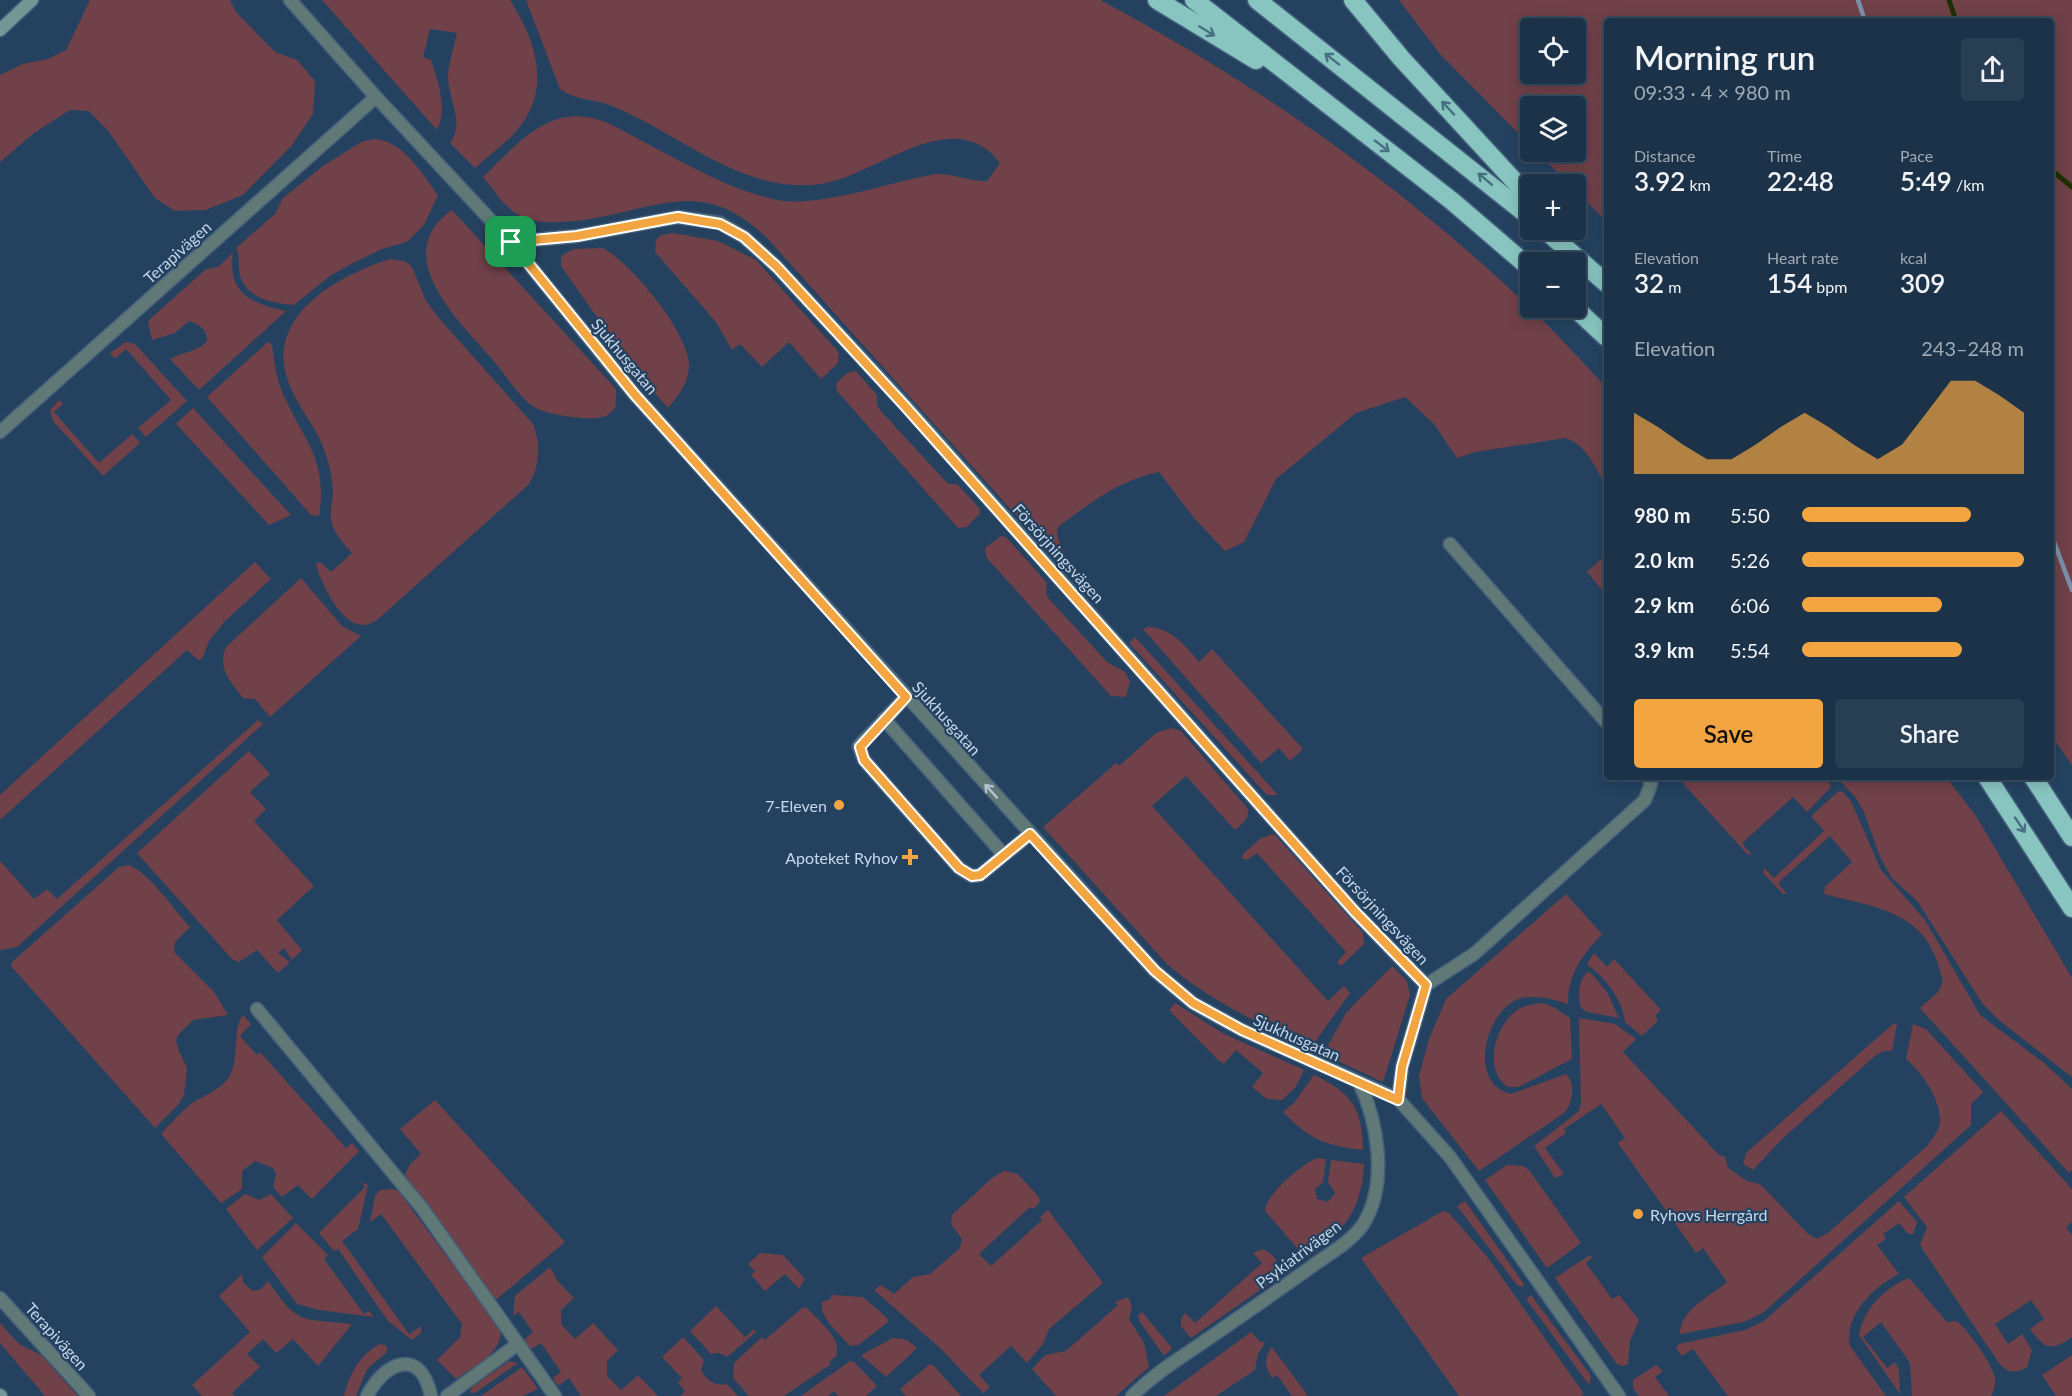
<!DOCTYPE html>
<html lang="en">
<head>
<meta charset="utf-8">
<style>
  body { margin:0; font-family:Lato,sans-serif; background:#283e52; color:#f1f3f6; height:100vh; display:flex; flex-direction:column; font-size:22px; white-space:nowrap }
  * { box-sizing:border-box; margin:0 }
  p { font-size:20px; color:#a0aab4 }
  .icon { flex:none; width:33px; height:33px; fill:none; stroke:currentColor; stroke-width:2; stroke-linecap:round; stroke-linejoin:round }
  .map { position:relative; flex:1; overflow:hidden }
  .sheet { position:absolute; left:1604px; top:18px; width:450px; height:762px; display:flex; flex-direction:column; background:#1b3248; border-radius:6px; box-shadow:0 3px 15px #0003,0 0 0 2px #394d60 }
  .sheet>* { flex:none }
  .tools { position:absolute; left:1520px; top:18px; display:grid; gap:12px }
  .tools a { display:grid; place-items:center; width:66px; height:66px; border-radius:6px; background:#1b3248; box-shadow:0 3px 15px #0003,0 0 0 2px #394d60; font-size:30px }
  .pin { position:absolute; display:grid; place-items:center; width:51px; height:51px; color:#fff; margin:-26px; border-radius:12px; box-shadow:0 3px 9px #0006 }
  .round { display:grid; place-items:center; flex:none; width:63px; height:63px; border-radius:6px; background:#283e52 }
  .overview { display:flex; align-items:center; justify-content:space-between; height:102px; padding:0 30px }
  h1 { font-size:33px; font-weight:600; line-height:45px }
  .metrics { display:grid; grid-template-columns:repeat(3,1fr); gap:9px; height:102px; padding:6px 30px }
  .metrics div { display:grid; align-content:center }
  .metrics b { font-size:26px; font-weight:600 }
  .metrics small { font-size:16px; font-weight:400 }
  .metrics p { font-size:16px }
  .chart { height:168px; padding:12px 30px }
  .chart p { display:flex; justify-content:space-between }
  .chart svg { width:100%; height:108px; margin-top:6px; fill:#f2a540; opacity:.7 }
  .button { display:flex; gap:12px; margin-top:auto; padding:12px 30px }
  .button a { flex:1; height:69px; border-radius:6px; background:#f2a540; color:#111; font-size:24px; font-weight:600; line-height:69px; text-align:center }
  .button a+a { background:#283e52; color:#f1f3f6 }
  ul { padding:0 30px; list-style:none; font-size:20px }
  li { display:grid; grid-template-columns:96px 72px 1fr; align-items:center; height:45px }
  li i { height:15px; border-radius:8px; background:#f2a540 }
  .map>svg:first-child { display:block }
</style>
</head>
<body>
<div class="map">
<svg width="2072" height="1396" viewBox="0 0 2072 1396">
  <rect width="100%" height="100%" fill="#244260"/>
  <g fill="#704149" fill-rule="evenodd">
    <polygon points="90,0 230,0 236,12 275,52 297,60 315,81 313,114 292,145 243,195 206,210 175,211 155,198 109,132 89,111 70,110 34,133 0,162 0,75 23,64 48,59 66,50"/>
    <path d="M322,0H510C535,40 552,86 519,128C507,143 489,155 475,168L450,143C466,122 447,97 448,75C449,61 454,47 457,33L430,29L423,57L431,60C438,82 448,109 437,130Z"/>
    <path d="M526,0H1100C1248,78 1388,176 1511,290C1544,320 1575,354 1606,387V486C1595,468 1587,445 1565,438L1475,452L1457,458L1434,424L1405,397L1356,413L1276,479L1244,542L1225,551L1194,518L1159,472C1119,480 1090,503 1058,527L1057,535L1070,570L1067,572L768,239C700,172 655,212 575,221C560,222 540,224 525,218C507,212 495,191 483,177C503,158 524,133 550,122C561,117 573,115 586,117C605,119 623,131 640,140C684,162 730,191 778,200C820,208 893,181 936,174C955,174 967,181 987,181L1000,163C953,101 874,177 821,184C743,195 679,133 612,106C593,98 579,102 560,89Z"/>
    <path d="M1399,0H2072V765L2050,734V21H1606V221L1575,190V184H1570L1536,152H1575V106H1530V145L1440,54ZM1530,28H1575V74H1530Z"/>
    <path d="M376,139C404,142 422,174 438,195L424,225L407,242L382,249L351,264L330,276L294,305C271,303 243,298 239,270C238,261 240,257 236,248L275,214L283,198L323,166L363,141Z"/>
    <path d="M452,210L616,389V406C613,410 610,414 606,416C592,422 547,415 534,407C518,396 505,374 492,359C459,321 388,255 452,210Z"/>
    <polygon points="673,233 718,241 756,260 835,348 839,353 838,363 821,379 789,342 762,367 740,344 732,350 716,322 655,252 656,240 661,235"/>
    <path d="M603,248C631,263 690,334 689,367C688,384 678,396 668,408L635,371L561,266V256L574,249Z"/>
    <path d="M233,253C227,293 252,304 286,311L199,390L170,359C184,351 196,353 207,341C207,329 200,325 189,321L175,333L152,340L148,321L206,269L218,267Z"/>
    <path d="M390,259L405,261L412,267L426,301L438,317L533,424C541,444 540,470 527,486L377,620C373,622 368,625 364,625C342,627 320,582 316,564L320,562L331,572L352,553C343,543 332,531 331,518C330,511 332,503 333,495C333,482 330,467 326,455C318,428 297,407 288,381C265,315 338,276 390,259Z"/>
    <polygon points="126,342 135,344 187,401 146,437 138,428 171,400 126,349 115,359 110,353"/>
    <path d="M268,342L272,344C274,361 276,377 283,394C304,441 328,459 319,516L311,515L207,397Z"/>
    <path d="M856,371L877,395V405L880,410L948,484H957L980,509V513L967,527L958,528L837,391L836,384C842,378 847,371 856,371Z"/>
    <polygon points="59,400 63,404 54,412 99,463 132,434 140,443 103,476 53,421 50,410"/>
    <polygon points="193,408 291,515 269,525 178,426 176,424"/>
    <polygon points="1001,536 1006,537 1047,583 1046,594 1049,599 1107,662 1125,672 1130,681 1126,697 1111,696 986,557 985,548"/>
    <polygon points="1601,559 1606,565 1606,595 1587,572"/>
    <polygon points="255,562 271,579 225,621 209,641 202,659 198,660 187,650 0,820 0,795"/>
    <path d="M301,578L342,626L361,636L270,717L255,699L243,698C230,681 217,669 226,647Z"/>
    <path d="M1148,627C1169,626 1187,647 1199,662L1212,649L1303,749L1290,761L1279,748L1261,763L1143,629Z"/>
    <polygon points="1135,637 1278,795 1267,795 1129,643"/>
    <polygon points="258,720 263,724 17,947 0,950 0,861 34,899 47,889 57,899"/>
    <path d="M1171,728L1181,731L1248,809C1250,819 1242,823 1235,830L1186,776L1152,806L1328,1001L1344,986L1350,993L1312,1046L1297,1042C1251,1019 1206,998 1167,964L1043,827L1116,763L1119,766L1156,733Z"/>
    <polygon points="249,751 270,774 250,792 266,809 254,821 314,886 277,920 302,950 292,960 284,948 278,953 290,962 278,973 257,950 239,962 232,959 137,853"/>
    <polygon points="1684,777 1827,777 1831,787 1807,812 1793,797 1742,843 1751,854 1748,855 1680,780"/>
    <polygon points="1836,777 1946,777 1976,816 2072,978 2072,1077 2000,1021 1982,1003 1918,902 1891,877 1880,857 1864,812 1856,798"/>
    <path d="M1839,791L1843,792L1851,801L1881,870L1925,920L1980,1015L2044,1063L2072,1089V1170L2069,1173L1920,1008L1938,992L1943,982C1929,912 1883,909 1824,894L1825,887L1852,862L1830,836L1778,883L1787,894H1783L1763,873L1764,868L1774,878L1824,831L1811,816Z"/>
    <polygon points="1274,834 1363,933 1364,944 1341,966 1337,962 1346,952 1257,853 1247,860 1242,858 1243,854 1261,838"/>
    <path d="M128,865C148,871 175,911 190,927L175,942L174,952L214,992L228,1015L193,1020L179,1034L176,1040L178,1049L187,1068L184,1095L178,1105L155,1128L11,966L12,962L119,867Z"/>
    <path d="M1566,894L1602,934C1582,956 1568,973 1568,1004C1552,999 1538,995 1521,998C1487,1007 1465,1083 1511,1094L1566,1074C1576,1083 1573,1104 1564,1113L1479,1171L1422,1098L1419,1076L1429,1039L1446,999Z"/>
    <path d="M1594,953L1607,967L1614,959L1661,1010L1655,1016L1658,1021L1642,1036L1625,1022C1622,998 1606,979 1587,964Z"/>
    <polygon points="1392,966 1407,981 1410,995 1383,1082 1323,1054 1346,1013"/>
    <path d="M1590,972L1607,992L1619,1018L1587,1012L1581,1008C1578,996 1578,983 1586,973Z"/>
    <polygon points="1175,1003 1224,1034 1304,1070 1295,1088 1282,1100 1267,1099 1252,1087 1263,1073 1236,1050 1224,1064 1217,1059 1169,1010"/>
    <path d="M1543,1003L1555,1008L1570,1018L1572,1059L1519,1087H1508C1482,1070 1495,1023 1519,1009C1526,1005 1535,1004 1543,1003Z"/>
    <path d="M243,1015L251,1024L240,1036L257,1055L260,1052L346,1148L352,1143L359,1151L312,1199L298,1185L282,1197L273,1187L276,1174L273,1168L255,1161L242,1171V1189L221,1203L161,1134C170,1124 180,1113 191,1104C203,1095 220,1091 229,1077C240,1059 232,1028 243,1015Z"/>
    <path d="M1579,1018L1615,1024L1636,1039L1623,1052L1719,1155L1725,1157L1728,1168L1747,1181L1760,1184L1808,1234L1817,1239L1829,1232L1927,1146C1932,1139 1940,1130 1940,1121C1941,1100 1921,1071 1906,1059L1913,1024L1926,1029L1983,1092L1971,1104V1125L1764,1312L1744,1322L1680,1334C1680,1309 1711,1296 1727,1282L1703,1248L1696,1253L1618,1143L1625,1138L1601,1104L1564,1129L1566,1133L1545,1148L1564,1174L1555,1178L1534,1146L1578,1112L1581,1104Z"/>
    <polygon points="1894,1023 1897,1024 1892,1051 1884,1051 1876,1055 1782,1139 1753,1170 1743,1164 1746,1153"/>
    <path d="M1314,1075C1352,1093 1362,1108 1363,1150C1326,1146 1309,1139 1283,1112L1294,1103Z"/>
    <polygon points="435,1100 565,1242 498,1298 493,1299 405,1175 410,1164 421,1154 400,1129"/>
    <path d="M2001,1111L2072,1189V1222L2066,1227L2072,1235V1337C2051,1352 2045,1349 2030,1329L2044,1319L2031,1300L1995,1324L2008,1344L2022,1334L2032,1350L2027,1367C2016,1374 2007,1373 1999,1363L1923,1250L1920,1245L1927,1227L1904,1197Z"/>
    <path d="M1317,1158L1326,1159L1323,1182L1315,1189L1317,1199L1328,1202L1335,1193L1328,1182L1331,1160L1364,1164C1361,1213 1344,1230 1306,1258L1265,1211C1265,1195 1302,1164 1317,1158Z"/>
    <polygon points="1507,1165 1523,1166 1529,1170 1581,1243 1547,1268 1485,1180"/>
    <polygon points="1004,1171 1018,1174 1039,1197 1040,1202 1033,1209 1030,1207 979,1254 991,1266 1042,1220 1040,1217 1048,1210 1103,1283 1049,1329 1043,1344 1027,1363 1011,1346 979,1375 990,1387 983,1393 941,1349 874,1290 881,1285 894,1294 913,1277 930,1274 960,1248 962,1239 951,1224 952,1215 992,1178"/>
    <polygon points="361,1182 368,1185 358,1229 342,1241 409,1334 421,1326 421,1333 412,1340 388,1321 338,1249 334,1251 319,1233 365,1187"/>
    <path d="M394,1189L399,1192L501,1330C500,1356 475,1365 456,1379L437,1360L460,1337L462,1324L381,1214L370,1222L375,1196L380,1190Z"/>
    <polygon points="245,1194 259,1200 271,1194 293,1218 257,1250 226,1209"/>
    <polygon points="1465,1201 1524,1284 1523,1287 1517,1285 1457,1206"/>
    <path d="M1899,1201L1917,1222L1913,1234H1908L1899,1223L1883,1234L1886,1239L1877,1245L1899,1274C1873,1287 1844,1315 1850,1346L1886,1396H1728L1693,1349L1682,1356L1676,1347L1679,1344L1745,1330L1764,1321Z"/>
    <polygon points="1443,1211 1449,1213 1489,1259 1584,1394 1581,1396 1459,1396 1361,1258"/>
    <polygon points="296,1223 328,1255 324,1259 364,1314 369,1311 374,1317 319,1310 297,1304 262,1257"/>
    <path d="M1263,1249C1276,1255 1282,1266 1276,1279L1191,1338L1181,1326V1319L1185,1313L1195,1323L1262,1263L1253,1253Z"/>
    <polygon points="760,1253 783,1255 805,1279 799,1289 785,1274 765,1291 751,1275 755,1271 748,1264"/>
    <polygon points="1590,1255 1593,1257 1586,1263 1612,1299 1619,1295 1639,1320 1630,1341 1628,1364 1624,1366 1617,1364 1555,1278"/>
    <polygon points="550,1267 557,1280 574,1298 561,1310 561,1324 575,1339 593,1323 618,1350 607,1361 607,1376 621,1390 638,1375 658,1396 581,1396 569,1378 558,1386 553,1378 561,1372 541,1343 531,1349 524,1340 533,1332 519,1312 513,1316 515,1296"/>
    <path d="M242,1274L243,1283L253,1291L261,1289L268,1281C299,1326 299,1318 352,1324L318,1366L293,1339L276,1353L263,1339L247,1354L260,1367L232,1393L235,1396H202L192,1385L250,1332L219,1296Z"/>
    <path d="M1909,1278L1947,1322L1956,1321C1967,1327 1992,1365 1995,1377C1996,1384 1994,1390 1991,1396H1912L1910,1363L1881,1322L1863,1337L1887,1368L1895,1362L1899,1370L1900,1394L1859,1335C1864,1309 1884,1288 1909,1278Z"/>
    <path d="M831,1295L863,1297L887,1318L888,1322L858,1345L850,1346C839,1333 819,1318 822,1302L831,1299Z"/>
    <polygon points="1531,1295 1589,1373 1591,1377 1589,1385 1526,1299"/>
    <polygon points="1128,1297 1132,1306 1129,1319 1144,1343 1149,1367 1116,1396 1056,1396 1032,1369 1045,1355 1066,1351 1118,1305 1115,1302"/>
    <polygon points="716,1306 745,1337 754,1329 756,1332 727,1357 719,1353 711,1354 690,1331"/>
    <path d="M802,1308H807C818,1321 843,1338 836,1356L829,1362L831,1364L784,1396H749L733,1378L734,1363L762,1337L765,1340Z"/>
    <polygon points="1142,1312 1172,1348 1164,1356 1140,1322 1138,1316"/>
    <polygon points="0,1323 19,1344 41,1355 78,1396 45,1396 0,1343"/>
    <polygon points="1251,1332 1259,1341 1265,1343 1258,1354 1255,1370 1216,1396 1164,1396"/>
    <path d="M683,1337L704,1360L701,1370C707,1381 714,1386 727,1384L738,1396H680L685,1391L678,1383L682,1378L662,1357Z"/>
    <polygon points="893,1338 907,1340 917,1348 886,1377 861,1355"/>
    <path d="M380,1344L387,1346V1352L367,1369L356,1396H344C349,1375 359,1355 380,1344Z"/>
    <path d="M1272,1347L1308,1396H1292L1277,1375L1272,1378C1264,1366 1264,1358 1272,1347Z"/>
    <polygon points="2072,1355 2072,1396 2056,1396 2042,1375"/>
    <polygon points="509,1361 518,1363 475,1393 470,1392 472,1387"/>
    <polygon points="850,1361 854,1362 877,1386 866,1396 839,1396 834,1391 828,1396 801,1396"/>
    <polygon points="930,1364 934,1366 961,1396 906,1396 900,1389"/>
    <polygon points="1656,1365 1663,1371 1655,1377 1669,1396 1639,1396 1633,1388 1633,1380"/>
    <polygon points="522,1367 538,1389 522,1396 481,1396"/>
  </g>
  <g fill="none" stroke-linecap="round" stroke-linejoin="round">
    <g stroke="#1e3105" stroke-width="5">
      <polyline points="1949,0 1956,21"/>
      <polyline points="2050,169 2072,187"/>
    </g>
    <defs>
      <g id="street">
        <polyline points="290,0 376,97 511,242 635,395 1155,971 1193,1003 1242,1030 1398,1099 1450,1157 1619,1396"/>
        <polyline points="511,242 577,236 678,217 720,223 744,237 777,267 905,405 1355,912 1426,985 1402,1067 1398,1099"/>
        <polyline points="0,432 376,97"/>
        <polyline points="1450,544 1606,722"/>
        <polyline points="906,697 859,746 864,760 959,868 972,876 980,875 1030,834"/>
        <polyline points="884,719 1004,855"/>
        <polyline points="1426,985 1474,954 1645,800 1651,784 1648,777"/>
        <polyline points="257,1009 422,1208 555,1396"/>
        <polyline points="0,1298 89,1396"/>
        <path d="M367,1396C385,1361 421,1347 431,1396"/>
        <polyline points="447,1396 518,1344"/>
        <path d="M1132,1396C1152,1376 1178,1359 1202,1343C1238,1318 1275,1293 1311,1267C1327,1255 1353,1241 1364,1223C1388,1183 1378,1122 1359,1082"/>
      </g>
      <g id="secondary">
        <polyline points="0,30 32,0"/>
        <polyline points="0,1395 1,1396"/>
      </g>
      <g id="highway">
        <polyline points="1157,0 1256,60"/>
        <polyline points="1194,0 1452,201 1530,268"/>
        <polyline points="1257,0 1530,217"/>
        <polyline points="1353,0 1401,58 1530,198"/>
        <polyline points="1545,230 1606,283"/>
        <polyline points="1575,308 1606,337"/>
        <polyline points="1987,777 2072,908"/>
        <polyline points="2033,777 2072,837"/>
      </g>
    </defs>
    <use href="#street" stroke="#44607c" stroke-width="15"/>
    <use href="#secondary" stroke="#44607c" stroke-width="15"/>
    <use href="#highway" stroke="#44607c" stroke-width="21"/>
    <use href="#street" stroke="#607977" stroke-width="12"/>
    <use href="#secondary" stroke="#719895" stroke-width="12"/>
    <use href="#highway" stroke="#88c5c1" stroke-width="18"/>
    <g stroke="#7990a8" stroke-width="4.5">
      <polyline points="1858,0 1865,21"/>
      <polyline points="2050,531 2072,590"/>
    </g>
  </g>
  <defs><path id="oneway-shaft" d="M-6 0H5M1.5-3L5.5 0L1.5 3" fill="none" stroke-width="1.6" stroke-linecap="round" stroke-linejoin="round" transform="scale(1.5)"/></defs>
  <g stroke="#477082">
    <use href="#oneway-shaft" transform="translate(1207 31) rotate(32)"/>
    <use href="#oneway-shaft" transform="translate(1332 59) rotate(-142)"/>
    <use href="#oneway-shaft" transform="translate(1448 108) rotate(-133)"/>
    <use href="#oneway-shaft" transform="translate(1382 146) rotate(38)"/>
    <use href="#oneway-shaft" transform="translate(1485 179) rotate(-140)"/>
    <use href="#oneway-shaft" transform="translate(2020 825) rotate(56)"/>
  </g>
  <use stroke="#b2c4d3" href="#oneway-shaft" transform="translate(991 791) rotate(-132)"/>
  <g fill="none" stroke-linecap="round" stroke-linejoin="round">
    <defs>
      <polygon id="route" points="678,217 720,224 744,237 777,267 904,405 1355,912 1426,985 1402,1067 1398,1100 1242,1030 1193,1003 1155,971 1030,834 980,875 972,876 959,868 864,760 860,747 906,697 635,395 511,242 577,236"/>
    </defs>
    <use href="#route" stroke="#fff" stroke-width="12"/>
    <use href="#route" stroke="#f2a540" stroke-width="8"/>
  </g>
  <g fill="#f2a540" stroke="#244260" stroke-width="2">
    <circle cx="839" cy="805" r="6"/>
    <path d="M907 848h6v6h6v6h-6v6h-6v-6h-6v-6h6z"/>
    <circle cx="1638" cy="1214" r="6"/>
  </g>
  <g text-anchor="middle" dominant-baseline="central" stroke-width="4.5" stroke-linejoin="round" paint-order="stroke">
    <g font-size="16" fill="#c6d7ea" stroke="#244260">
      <text transform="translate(177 252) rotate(-42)">Terapivägen</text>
      <text transform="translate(625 356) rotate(50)">Sjukhusgatan</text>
      <text transform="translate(1059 553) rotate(48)">Försörjningsvägen</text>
      <text transform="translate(947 718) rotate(48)">Sjukhusgatan</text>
      <text transform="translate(1383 915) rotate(47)">Försörjningsvägen</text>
      <text transform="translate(1297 1037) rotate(24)">Sjukhusgatan</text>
      <text transform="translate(1298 1254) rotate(-37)">Psykiatrivägen</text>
      <text transform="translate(57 1336) rotate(48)">Terapivägen</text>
    </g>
    <g font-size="16" fill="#c6d7ea" stroke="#244260" text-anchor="end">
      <text x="827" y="805">7-Eleven</text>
      <text x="898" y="857">Apoteket Ryhov</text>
      <text x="1650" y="1214" text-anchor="start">Ryhovs Herrgård</text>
    </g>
  </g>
</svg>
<div class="tools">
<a><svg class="icon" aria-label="locate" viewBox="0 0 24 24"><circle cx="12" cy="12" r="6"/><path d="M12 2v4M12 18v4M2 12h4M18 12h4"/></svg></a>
<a><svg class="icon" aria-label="layers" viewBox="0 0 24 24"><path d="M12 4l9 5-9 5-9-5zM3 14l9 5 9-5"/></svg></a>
<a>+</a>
<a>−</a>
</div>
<div class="pin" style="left:511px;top:242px;background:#1e9e55"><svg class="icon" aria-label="arrive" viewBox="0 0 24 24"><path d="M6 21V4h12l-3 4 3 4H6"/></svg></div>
<section class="sheet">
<div class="overview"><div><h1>Morning run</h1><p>09:33 · 4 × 980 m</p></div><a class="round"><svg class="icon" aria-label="share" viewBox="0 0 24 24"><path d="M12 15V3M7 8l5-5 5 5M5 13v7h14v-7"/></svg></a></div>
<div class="metrics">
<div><p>Distance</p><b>3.92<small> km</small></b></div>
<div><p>Time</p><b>22:48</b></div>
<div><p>Pace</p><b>5:49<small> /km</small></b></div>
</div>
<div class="metrics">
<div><p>Elevation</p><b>32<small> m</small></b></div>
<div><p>Heart rate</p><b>154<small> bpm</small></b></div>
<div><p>kcal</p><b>309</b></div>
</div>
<div class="chart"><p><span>Elevation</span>243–248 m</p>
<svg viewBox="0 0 160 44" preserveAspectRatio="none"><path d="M0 44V19L10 25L20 32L30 38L40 38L50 32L60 25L70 19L80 25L90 32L100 38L110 32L120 19L130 6L140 6L150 12L160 19V44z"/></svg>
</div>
<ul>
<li><b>980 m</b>5:50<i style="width:76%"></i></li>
<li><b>2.0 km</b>5:26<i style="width:100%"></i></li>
<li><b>2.9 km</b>6:06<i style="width:63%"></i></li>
<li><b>3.9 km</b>5:54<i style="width:72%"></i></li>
</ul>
<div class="button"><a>Save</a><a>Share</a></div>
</section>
</div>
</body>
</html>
